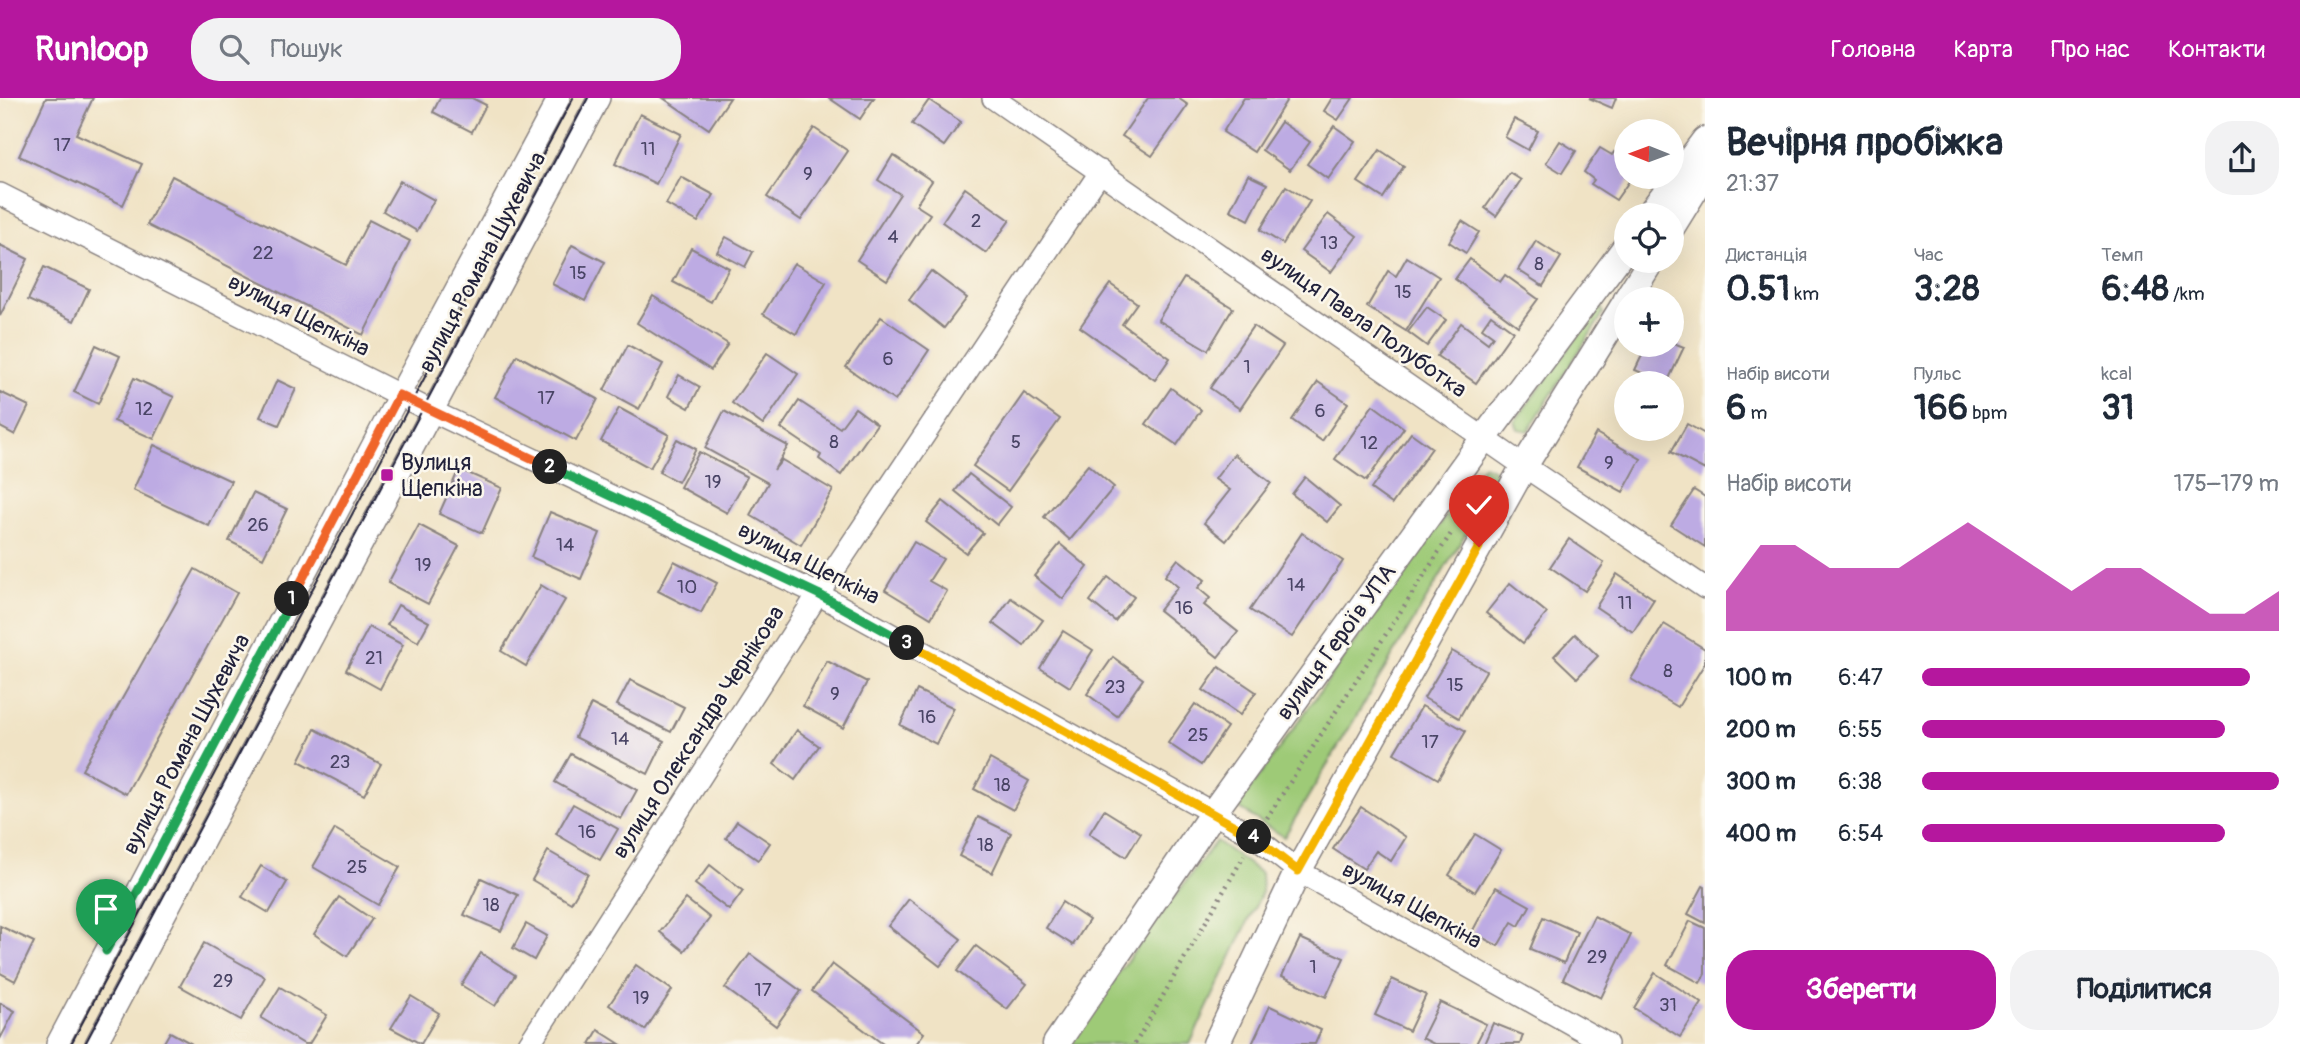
<!DOCTYPE html>
<html lang="uk">
<head>
<meta charset="utf-8">
<style>
  body { margin:0; font-family:Pangolin,sans-serif; background:#f2f2f3; color:#1f2937; height:100vh; display:flex; flex-direction:column; font-size:26px; white-space:nowrap }
  * { box-sizing:border-box; margin:0 }
  p { font-size:23px; color:#747a83 }
  .icon { flex:none; width:38px; height:38px; fill:none; stroke:currentColor; stroke-width:2; stroke-linecap:round; stroke-linejoin:round }
  .map { position:relative; flex:1; overflow:hidden }
  .details { display:flex; flex-direction:column; background:#fff; width:595px }
  .details>* { flex:none }
  .needle { width:46px; rotate:271deg }
  .controls { position:absolute; left:1614px; top:21px; display:grid; gap:14px }
  .controls a { display:grid; place-items:center; width:70px; height:70px; border-radius:50%; background:#fff; box-shadow:0 7px 28px #0002; font-size:35px }
  .pin { position:absolute; display:grid; place-items:center; width:60px; height:60px; color:#fff; margin:-72px -30px; border-radius:50% 50% 50% 0; rotate:-45deg; box-shadow:0 0 7px #0007 }
  .pin .icon { rotate:45deg }
  .km { position:absolute; width:35px; height:35px; margin:-18px; border-radius:50%; background:#222; color:#fff; font-size:19px; line-height:35px; text-align:center }
  .round { display:grid; place-items:center; flex:none; width:74px; height:74px; border-radius:28px; background:#f2f2f3 }
  .headline { display:flex; align-items:center; justify-content:space-between; height:119px; padding:0 21px }
  h1 { font-size:38px; font-weight:800; line-height:52px }
  .figures { display:grid; grid-template-columns:repeat(3,1fr); gap:10px; height:119px; padding:7px 21px }
  .figures div { display:grid; align-content:center }
  .figures b { font-size:35px; font-weight:800 }
  .figures small { font-size:19px; font-weight:400 }
  .figures p { font-size:19px }
  .chart { height:196px; padding:14px 21px }
  .chart p { display:flex; justify-content:space-between }
  .chart svg { width:100%; height:126px; margin-top:7px; fill:#b5179e; opacity:.7 }
  .primary-button { display:flex; gap:14px; margin-top:auto; padding:14px 21px }
  .primary-button a { flex:1; height:80px; border-radius:28px; background:#b5179e; color:#fff; font-size:28px; font-weight:800; line-height:80px; text-align:center }
  .primary-button a+a { background:#f2f2f3; color:#1f2937 }
  ul { padding:0 21px; list-style:none; font-size:23px }
  li { display:grid; grid-template-columns:112px 84px 1fr; align-items:center; height:52px }
  li i { height:18px; border-radius:9px; background:#b5179e }
  header { display:flex; align-items:center; gap:42px; box-sizing:border-box; height:98px; padding:0 35px; background:#b5179e; color:#fff }
  header strong { font-size:33px }
  nav { display:flex; gap:38px; margin-inline-start:auto; font-size:24px }
  .search { width:490px; height:63px; background:#f2f2f3; display:flex; align-items:center; gap:18px; box-sizing:border-box; padding:0 24px; border-radius:28px; color:#747a83; font-size:26px }
  main { display:flex; flex:1; min-height:0 }
  .map>svg:first-child { display:block }
</style>
</head>
<body>
<header>
<strong>Runloop</strong>
<div class="search"><svg class="icon" aria-label="search" viewBox="0 0 24 24"><circle cx="10" cy="10" r="6"/><path d="M15 15l6 6"/></svg>Пошук</div>
<nav><a>Головна</a><a>Карта</a><a>Про нас</a><a>Контакти</a></nav>
</header>
<main>
<div class="map">
<svg width="1705" height="946" viewBox="0 0 1705 946">
  <rect width="100%" height="100%" fill="#fbf7ec"/>
  <filter id="ink" filterUnits="userSpaceOnUse"><feTurbulence type="fractalNoise" baseFrequency=".0143" numOctaves="2"/><feDisplacementMap in="SourceGraphic" scale="14" xChannelSelector="R" yChannelSelector="G"/><feConvolveMatrix kernelMatrix="1 2 1 2 8 2 1 2 1" color-interpolation-filters="sRGB"/></filter>
  <filter id="wash" filterUnits="userSpaceOnUse"><feTurbulence type="fractalNoise" baseFrequency=".00686" numOctaves="4" result="noise"/><feDisplacementMap in="SourceGraphic" scale="28" xChannelSelector="R" yChannelSelector="G"/><feGaussianBlur stdDeviation="1.57" result="paint"/><feColorMatrix in="noise" values="0 0 0 0 0 0 0 0 0 0 0 0 0 0 0 0 0 1.4 0 .05"/><feComposite in="paint" operator="in"/></filter>
  <g filter="url(#wash)">
    <rect width="100%" height="100%" fill="#f0e3c5"/>
    <g fill="#9eca77" stroke="#607659" stroke-width="2">
      <polygon points="1602,210 1603,216 1528,333 1518,331 1515,323 1597,212"/>
      <polygon points="1483,367 1495,372 1499,380 1284,739 1237,709"/>
      <polygon points="1216,743 1261,775 1262,794 1190,946 1066,946"/>
    </g>
    <g id="blocks">
      <g fill="#bdabe3">
        <polygon points="46,0 93,0 76,36 142,66 123,107 19,58"/>
        <polygon points="440,0 472,0 486,7 472,34 433,14"/>
        <polygon points="663,0 730,0 709,31"/>
        <polygon points="829,0 874,0 860,21"/>
        <polygon points="1148,0 1178,0 1188,7 1152,58 1122,38"/>
        <polygon points="1244,0 1288,0 1254,54 1223,34"/>
        <polygon points="1332,0 1353,0 1338,22 1324,13"/>
        <polygon points="1589,0 1616,0 1612,10"/>
        <polygon points="929,2 961,24 944,48 912,26"/>
        <polygon points="640,16 681,36 656,86 615,66"/>
        <polygon points="1514,21 1538,33 1528,52 1505,39"/>
        <polygon points="1281,24 1310,44 1290,72 1262,52"/>
        <polygon points="1334,28 1355,43 1328,81 1307,66"/>
        <polygon points="814,30 848,53 801,122 767,99"/>
        <polygon points="1560,43 1576,53 1562,75 1546,65"/>
        <polygon points="1600,50 1612,57 1614,54 1626,63 1626,79 1632,79 1616,102 1591,86 1594,82 1584,74"/>
        <polygon points="1380,52 1404,68 1383,100 1358,84"/>
        <polygon points="893,57 932,83 916,107 930,116 887,182 857,162 900,96 878,82"/>
        <polygon points="1510,75 1521,82 1496,118 1485,110"/>
        <polygon points="1248,77 1267,86 1249,122 1230,112"/>
        <polygon points="172,78 346,167 369,122 410,143 363,237 147,127"/>
        <polygon points="681,79 714,97 698,124 666,106"/>
        <polygon points="400,83 434,102 417,133 383,113"/>
        <polygon points="1286,88 1310,103 1283,146 1260,132"/>
        <polygon points="965,90 1010,122 986,155 942,124"/>
        <polygon points="1328,116 1357,138 1331,174 1301,153"/>
        <polygon points="1462,123 1479,134 1466,155 1449,144"/>
        <polygon points="726,139 753,154 745,169 717,154"/>
        <polygon points="1536,143 1561,159 1543,188 1518,172"/>
        <polygon points="0,147 28,161 0,218"/>
        <polygon points="572,147 605,164 585,203 552,186"/>
        <polygon points="691,150 729,170 711,204 673,184"/>
        <polygon points="1407,159 1439,179 1406,233 1367,209 1388,173 1396,178"/>
        <polygon points="1470,161 1500,184 1505,177 1538,201 1518,228 1455,181"/>
        <polygon points="794,165 826,184 796,236 763,216"/>
        <polygon points="44,169 89,191 74,223 28,202"/>
        <polygon points="931,173 967,200 944,230 909,202"/>
        <polygon points="1184,180 1233,210 1208,252 1158,222"/>
        <polygon points="1110,186 1137,205 1122,226 1170,260 1155,282 1080,229"/>
        <polygon points="653,198 728,246 711,272 637,225"/>
        <polygon points="1427,209 1446,222 1427,248 1408,234"/>
        <polygon points="1491,217 1513,233 1476,285 1437,258 1461,225 1488,245 1493,238 1482,230"/>
        <polygon points="881,219 929,252 895,303 846,269"/>
        <polygon points="1253,228 1283,248 1240,311 1210,290"/>
        <polygon points="1671,244 1684,249 1667,285 1635,272 1647,247 1671,247"/>
        <polygon points="96,247 120,258 98,306 74,294"/>
        <polygon points="628,247 663,266 639,311 604,292"/>
        <polygon points="767,255 798,276 763,327 732,305"/>
        <polygon points="517,257 598,301 576,343 495,299"/>
        <polygon points="679,277 700,289 689,310 668,298"/>
        <polygon points="134,280 174,299 154,341 114,323"/>
        <polygon points="277,282 296,291 279,327 260,319"/>
        <polygon points="1318,284 1348,305 1322,343 1292,322"/>
        <polygon points="1171,290 1201,312 1177,347 1146,326"/>
        <polygon points="0,294 29,308 15,337 0,329"/>
        <polygon points="1024,295 1060,321 1008,393 973,368"/>
        <polygon points="799,303 840,330 855,310 877,326 841,377 819,361 821,357 781,330"/>
        <polygon points="1373,307 1404,330 1366,383 1335,361"/>
        <polygon points="619,310 669,337 650,370 601,343"/>
        <polygon points="724,313 788,348 774,372 782,362 833,392 801,447 750,417 768,385 705,350"/>
        <polygon points="1687,326 1705,336 1705,372 1671,354"/>
        <polygon points="1411,335 1432,350 1392,406 1371,391"/>
        <polygon points="1596,335 1641,361 1623,394 1577,369"/>
        <polygon points="677,341 696,351 678,384 659,374"/>
        <polygon points="154,347 231,383 209,428 133,392"/>
        <polygon points="699,354 747,379 727,415 680,389"/>
        <polygon points="1234,356 1271,385 1226,443 1204,425 1230,392 1215,381"/>
        <polygon points="1088,367 1114,389 1070,442 1044,419"/>
        <polygon points="459,371 502,390 482,435 439,416"/>
        <polygon points="969,376 1011,409 997,427 955,393"/>
        <polygon points="1305,379 1340,408 1327,424 1292,396"/>
        <polygon points="1694,392 1705,399 1705,449 1671,427"/>
        <polygon points="253,395 287,411 263,460 229,443"/>
        <polygon points="943,403 983,435 966,455 926,424"/>
        <polygon points="550,414 600,435 581,481 531,459"/>
        <polygon points="419,427 459,448 428,506 388,485"/>
        <polygon points="1302,435 1343,463 1292,539 1250,512"/>
        <polygon points="1569,441 1604,465 1585,493 1550,469"/>
        <polygon points="914,444 943,461 929,483 947,493 931,520 885,492"/>
        <polygon points="1060,446 1088,469 1063,501 1034,478"/>
        <polygon points="1178,461 1205,482 1198,490 1210,500 1204,507 1238,534 1218,559 1159,512 1178,489 1165,478"/>
        <polygon points="674,463 717,485 701,515 658,493"/>
        <polygon points="195,471 237,495 126,696 82,672"/>
        <polygon points="1617,476 1654,501 1633,534 1596,509"/>
        <polygon points="1108,479 1134,499 1115,523 1090,503"/>
        <polygon points="1510,485 1547,515 1523,545 1486,515"/>
        <polygon points="541,487 565,502 526,568 501,553"/>
        <polygon points="1011,500 1043,522 1024,548 993,525"/>
        <polygon points="398,507 429,524 418,544 387,527"/>
        <polygon points="1664,526 1705,551 1705,565 1678,609 1631,581"/>
        <polygon points="369,529 403,547 380,591 346,572"/>
        <polygon points="1063,533 1093,552 1070,589 1040,570"/>
        <polygon points="1575,536 1598,558 1577,580 1554,558"/>
        <polygon points="1452,553 1486,573 1459,620 1424,600"/>
        <polygon points="1113,559 1143,581 1117,618 1087,596"/>
        <polygon points="827,563 867,584 843,630 803,608"/>
        <polygon points="1219,569 1256,594 1240,617 1203,592"/>
        <polygon points="630,582 684,609 671,634 617,607"/>
        <polygon points="917,592 954,610 936,646 900,627"/>
        <polygon points="591,606 664,643 648,676 575,639"/>
        <polygon points="1195,606 1227,629 1201,667 1168,645"/>
        <polygon points="1422,608 1466,633 1438,681 1394,655"/>
        <polygon points="315,631 381,666 364,697 299,663"/>
        <polygon points="797,632 819,648 795,682 774,666"/>
        <polygon points="571,656 637,692 621,721 555,684"/>
        <polygon points="990,661 1029,683 1013,712 974,691"/>
        <polygon points="573,706 618,731 600,762 556,736"/>
        <polygon points="1361,709 1406,739 1391,763 1376,753 1364,771 1333,751"/>
        <polygon points="1104,712 1141,735 1126,759 1089,736"/>
        <polygon points="978,719 1011,735 992,775 959,758"/>
        <polygon points="737,723 770,745 758,762 726,740"/>
        <polygon points="335,731 400,769 378,807 313,769"/>
        <polygon points="1475,736 1501,752 1475,794 1449,777"/>
        <polygon points="548,753 588,776 571,805 532,782"/>
        <polygon points="710,767 743,793 729,812 695,786"/>
        <polygon points="261,768 287,784 269,815 242,799"/>
        <polygon points="481,780 518,797 501,833 464,817"/>
        <polygon points="1703,788 1705,789 1705,825 1688,816"/>
        <polygon points="1496,789 1530,808 1519,828 1512,824 1498,848 1472,834"/>
        <polygon points="339,799 372,821 347,858 314,836"/>
        <polygon points="686,801 710,820 684,853 660,834"/>
        <polygon points="909,801 961,841 940,868 888,828"/>
        <polygon points="1062,804 1089,822 1073,847 1046,830"/>
        <polygon points="1594,818 1631,837 1601,900 1563,881"/>
        <polygon points="1543,819 1577,834 1564,865 1530,851"/>
        <polygon points="1690,823 1705,830 1705,876 1700,885 1667,867"/>
        <polygon points="526,826 547,838 534,862 513,850"/>
        <polygon points="0,828 34,844 15,883 0,875"/>
        <polygon points="1300,840 1344,860 1326,899 1282,878"/>
        <polygon points="204,845 265,879 241,922 180,888"/>
        <polygon points="976,848 1027,886 1007,911 957,873"/>
        <polygon points="481,855 515,877 495,908 461,887"/>
        <polygon points="750,856 801,893 776,928 725,890"/>
        <polygon points="832,866 924,935 916,946 883,946 812,893"/>
        <polygon points="636,867 672,892 645,932 609,907"/>
        <polygon points="1655,875 1702,905 1680,939 1634,910"/>
        <polygon points="1392,881 1426,897 1409,933 1375,917"/>
        <polygon points="280,889 327,917 309,946 304,946 261,920"/>
        <polygon points="411,898 439,915 421,946 391,930"/>
        <polygon points="1440,904 1486,926 1476,946 1434,946 1422,940"/>
        <polygon points="0,905 15,913 0,941"/>
        <polygon points="1270,908 1321,932 1315,946 1252,946"/>
        <polygon points="1493,925 1523,937 1520,946 1484,946"/>
        <polygon points="598,932 620,946 590,946"/>
        <polygon points="170,934 192,946 163,946"/>
      </g>
    </g>
  </g>
  <g filter="url(#ink)">
    <use href="#blocks" fill-opacity="0" stroke="#898280" stroke-width="2"/>
    <g fill="none" stroke-linecap="round" stroke-linejoin="round">
      <defs>
        <g id="minor">
          <polyline points="993,0 1524,368 1705,490"/>
          <polyline points="0,96 423,309 818,496 1213,715 1255,739 1298,773 1607,946"/>
          <polyline points="57,946 399,297 559,0"/>
          <polyline points="96,946 599,0"/>
          <polyline points="529,946 818,496 1101,73"/>
        </g>
        <g id="tertiary">
          <polyline points="1649,117 1705,42"/>
          <polyline points="1671,130 1705,75"/>
          <polyline points="1627,201 1651,163"/>
          <polyline points="1056,946 1213,715 1484,340 1626,149"/>
          <polyline points="1216,946 1298,773 1524,368 1626,204"/>
        </g>
      </defs>
      <use href="#minor" stroke="#898280" stroke-width="24"/>
      <use href="#tertiary" stroke="#898280" stroke-width="29"/>
      <g stroke="#898280" stroke-width="4.5" stroke-dasharray="2 5" stroke-linecap="butt">
        <polyline points="1267,720 1452,434"/>
        <polyline points="1135,946 1244,758"/>
      </g>
      <use href="#minor" stroke="#fff" stroke-width="21"/>
      <use href="#tertiary" stroke="#fff" stroke-width="26"/>
      <g stroke="#22223b" stroke-width="2">
        <polyline points="71,946 573,0"/>
        <polyline points="85,946 588,0"/>
      </g>
    </g>
  </g>
  <g fill="none" stroke-linecap="round" stroke-linejoin="round" filter="url(#ink)">
    <defs>
      <polyline id="split-1" points="106,853 292,501"/>
      <polyline id="split-2" points="292,501 399,297 550,369"/>
      <polyline id="split-3" points="550,369 818,496 907,545"/>
      <polyline id="split-4" points="907,545 1254,739"/>
      <polyline id="split-5" points="1254,739 1298,773 1479,449"/>
    </defs>
    <use href="#split-1" stroke="#fff" stroke-width="14"/>
    <use href="#split-2" stroke="#fff" stroke-width="14"/>
    <use href="#split-3" stroke="#fff" stroke-width="14"/>
    <use href="#split-4" stroke="#fff" stroke-width="14"/>
    <use href="#split-5" stroke="#fff" stroke-width="14"/>
    <use href="#split-1" stroke="#22a559" stroke-width="9"/>
    <use href="#split-2" stroke="#f0652b" stroke-width="9"/>
    <use href="#split-3" stroke="#22a559" stroke-width="9"/>
    <use href="#split-4" stroke="#f5b400" stroke-width="9"/>
    <use href="#split-5" stroke="#f5b400" stroke-width="9"/>
  </g>
  <rect fill="#b5179e" stroke="#fbf7ec" stroke-width="2.5" x="380" y="370" width="14" height="14" rx="3.5"/>
  <g text-anchor="middle" dominant-baseline="central" stroke-width="5" stroke-linejoin="round" paint-order="stroke">
    <g font-size="19" fill="#494465">
      <text x="62" y="47">17</text>
      <text x="648" y="51">11</text>
      <text x="808" y="76">9</text>
      <text x="976" y="123">2</text>
      <text x="893" y="139">4</text>
      <text x="1329" y="145">13</text>
      <text x="263" y="155">22</text>
      <text x="1539" y="166">8</text>
      <text x="578" y="175">15</text>
      <text x="1403" y="194">15</text>
      <text x="888" y="261">6</text>
      <text x="1247" y="269">1</text>
      <text x="546" y="300">17</text>
      <text x="144" y="311">12</text>
      <text x="1320" y="313">6</text>
      <text x="834" y="344">8</text>
      <text x="1016" y="344">5</text>
      <text x="1369" y="345">12</text>
      <text x="1609" y="365">9</text>
      <text x="713" y="384">19</text>
      <text x="258" y="427">26</text>
      <text x="565" y="447">14</text>
      <text x="423" y="467">19</text>
      <text x="1296" y="487">14</text>
      <text x="687" y="489">10</text>
      <text x="1625" y="505">11</text>
      <text x="1184" y="510">16</text>
      <text x="374" y="560">21</text>
      <text x="1668" y="573">8</text>
      <text x="1455" y="587">15</text>
      <text x="1115" y="589">23</text>
      <text x="835" y="596">9</text>
      <text x="927" y="619">16</text>
      <text x="1198" y="637">25</text>
      <text x="620" y="641">14</text>
      <text x="1430" y="644">17</text>
      <text x="340" y="664">23</text>
      <text x="1002" y="687">18</text>
      <text x="587" y="734">16</text>
      <text x="985" y="747">18</text>
      <text x="357" y="769">25</text>
      <text x="491" y="807">18</text>
      <text x="1597" y="859">29</text>
      <text x="1313" y="869">1</text>
      <text x="223" y="883">29</text>
      <text x="763" y="892">17</text>
      <text x="641" y="900">19</text>
      <text x="1668" y="907">31</text>
    </g>
    <g font-size="23" fill="#22223b" stroke="#fbf7ec">
      <text transform="translate(482 164) rotate(-62)">вулиця Романа Шухевича</text>
      <text transform="translate(299 217) rotate(27)">вулиця Щепкіна</text>
      <text transform="translate(1364 224) rotate(35)">вулиця Павла Полуботка</text>
      <text transform="translate(809 465) rotate(27)">вулиця Щепкіна</text>
      <text transform="translate(1336 544) rotate(-54)">вулиця Героїв УПА</text>
      <text transform="translate(698 634) rotate(-57)">вулиця Олександра Чернікова</text>
      <text transform="translate(186 646) rotate(-62)">вулиця Романа Шухевича</text>
      <text transform="translate(1412 807) rotate(29)">вулиця Щепкіна</text>
    </g>
    <g font-size="23" fill="#22223b" stroke="#fbf7ec" text-anchor="start">
      <text x="401" y="364">Вулиця<tspan x="401" dy="26">Щепкіна</tspan></text>
    </g>
  </g>
</svg>
<div class="controls">
<a><svg class="needle" viewBox="-14 -14 28 28"><path d="M0-13l5 13h-10z" fill="#e53935"/><path d="M0 13l5-13h-10z" fill="#747a83"/></svg></a>
<a><svg class="icon" aria-label="locate" viewBox="0 0 24 24"><circle cx="12" cy="12" r="6"/><path d="M12 2v4M12 18v4M2 12h4M18 12h4"/></svg></a>
<a>+</a>
<a>−</a>
</div>
<div class="pin" style="left:106px;top:853px;background:#1e9e55"><svg class="icon" aria-label="arrive" viewBox="0 0 24 24"><path d="M6 21V4h12l-3 4 3 4H6"/></svg></div>
<div class="pin" style="left:1479px;top:449px;background:#d93025"><svg class="icon" aria-label="check" viewBox="0 0 24 24"><path d="M5 12l5 5 9-10"/></svg></div>
<b class="km" style="left:292px;top:501px">1</b>
<b class="km" style="left:550px;top:369px">2</b>
<b class="km" style="left:907px;top:545px">3</b>
<b class="km" style="left:1254px;top:739px">4</b>
</div>
<section class="details">
<div class="headline"><div><h1>Вечірня пробіжка</h1><p>21:37</p></div><a class="round"><svg class="icon" aria-label="share" viewBox="0 0 24 24"><path d="M12 15V3M7 8l5-5 5 5M5 13v7h14v-7"/></svg></a></div>
<div class="figures">
<div><p>Дистанція</p><b>0.51<small> km</small></b></div>
<div><p>Час</p><b>3:28</b></div>
<div><p>Темп</p><b>6:48<small> /km</small></b></div>
</div>
<div class="figures">
<div><p>Набір висоти</p><b>6<small> m</small></b></div>
<div><p>Пульс</p><b>166<small> bpm</small></b></div>
<div><p>kcal</p><b>31</b></div>
</div>
<div class="chart"><p><span>Набір висоти</span>175–179 m</p>
<svg viewBox="0 0 160 44" preserveAspectRatio="none"><path d="M0 44V30L10 14L20 14L30 22L40 22L50 22L60 14L70 6L80 14L90 22L100 30L110 22L120 22L130 30L140 38L150 38L160 30V44z"/></svg>
</div>
<ul>
<li><b>100 m</b>6:47<i style="width:92%"></i></li>
<li><b>200 m</b>6:55<i style="width:85%"></i></li>
<li><b>300 m</b>6:38<i style="width:100%"></i></li>
<li><b>400 m</b>6:54<i style="width:85%"></i></li>
</ul>
<div class="primary-button"><a>Зберегти</a><a>Поділитися</a></div>
</section>
</main>
</body>
</html>
